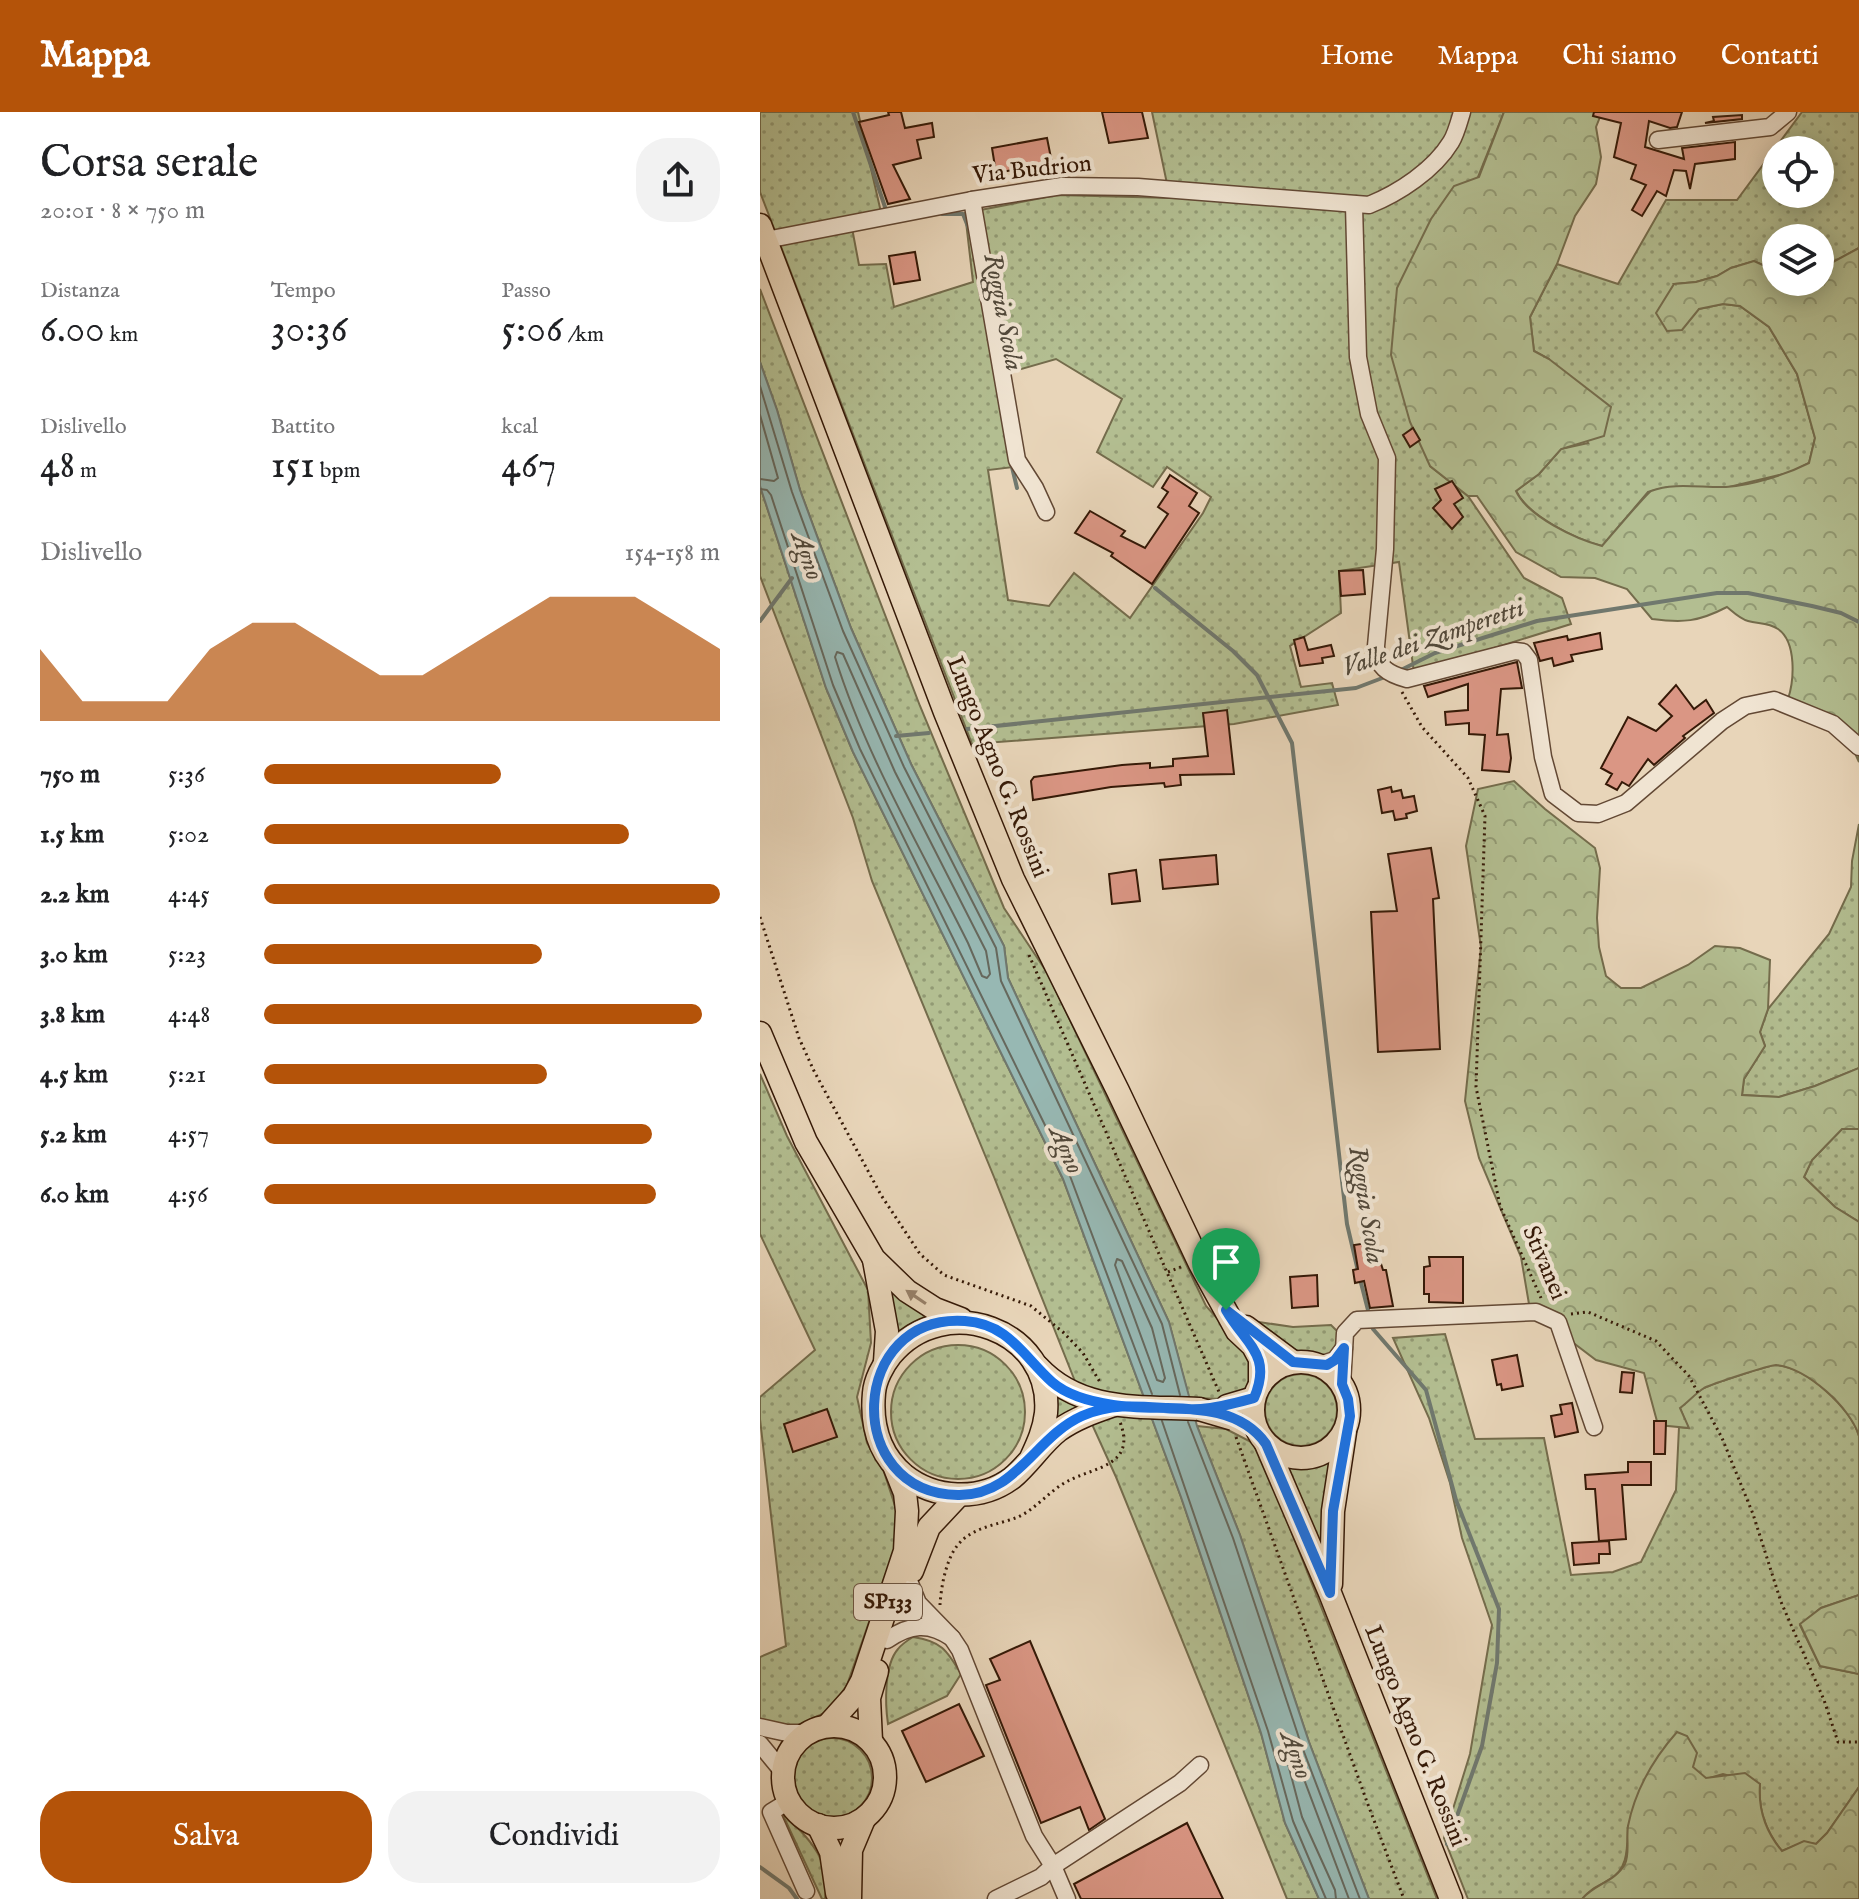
<!DOCTYPE html>
<html lang="it">
<head>
<meta charset="utf-8">
<style>
  body { margin:0; font-family:"IM FELL English",serif; background:#f2f2f2; color:#202124; height:100vh; display:flex; flex-direction:column; font-size:30px; white-space:nowrap }
  * { box-sizing:border-box; margin:0 }
  p { font-size:26px; color:#757577 }
  .icon { flex:none; width:44px; height:44px; fill:none; stroke:currentColor; stroke-width:2; stroke-linecap:round; stroke-linejoin:round }
  .map { position:relative; flex:1; overflow:hidden }
  .drawer { display:flex; flex-direction:column; background:#fff; width:760px }
  .drawer>* { flex:none }
  .tools { position:absolute; left:1002px; top:24px; display:grid; gap:16px }
  .tools a { display:grid; place-items:center; width:72px; height:72px; border-radius:50%; background:#fff; box-shadow:0 4px 20px #0003; font-size:40px }
  .pin { position:absolute; display:grid; place-items:center; width:68px; height:68px; color:#fff; margin:-82px -34px; border-radius:50% 50% 50% 0; rotate:-45deg; box-shadow:0 0 8px #0007 }
  .pin .icon { rotate:45deg }
  .round { display:grid; place-items:center; flex:none; width:84px; height:84px; border-radius:32px; background:#f2f2f2 }
  .headline { display:flex; align-items:center; justify-content:space-between; height:136px; padding:0 40px }
  h1 { font-size:44px; font-weight:600; line-height:60px }
  .figures { display:grid; grid-template-columns:repeat(3,1fr); gap:12px; height:136px; padding:8px 40px }
  .figures div { display:grid; align-content:center }
  .figures b { font-size:40px; font-weight:600 }
  .figures small { font-size:22px; font-weight:400 }
  .figures p { font-size:22px }
  .chart { height:224px; padding:16px 40px }
  .chart p { display:flex; justify-content:space-between }
  .chart svg { width:100%; height:144px; margin-top:8px; fill:#b45309; opacity:.7 }
  .button { display:flex; gap:16px; margin-top:auto; padding:16px 40px }
  .button a { flex:1; height:92px; border-radius:32px; background:#b45309; color:#fff; font-size:32px; font-weight:600; line-height:92px; text-align:center }
  .button a+a { background:#f2f2f2; color:#202124 }
  ul { padding:0 40px; list-style:none; font-size:26px }
  li { display:grid; grid-template-columns:128px 96px 1fr; align-items:center; height:60px }
  li i { height:20px; border-radius:10px; background:#b45309 }
  header { display:flex; align-items:center; gap:48px; box-sizing:border-box; height:112px; padding:0 40px; background:#b45309; color:#fff }
  header strong { font-size:38px }
  nav { display:flex; gap:44px; margin-inline-start:auto; font-size:28px }
  main { display:flex; flex:1; min-height:0 }
  .map>svg:first-child { display:block }
</style>
</head>
<body>
<header>
<strong>Mappa</strong>
<nav><a>Home</a><a>Mappa</a><a>Chi siamo</a><a>Contatti</a></nav>
</header>
<main>
<section class="drawer">
<div class="headline"><div><h1>Corsa serale</h1><p>20:01 · 8 × 750 m</p></div><a class="round"><svg class="icon" aria-label="share" viewBox="0 0 24 24"><path d="M12 15V3M7 8l5-5 5 5M5 13v7h14v-7"/></svg></a></div>
<div class="figures">
<div><p>Distanza</p><b>6.00<small> km</small></b></div>
<div><p>Tempo</p><b>30:36</b></div>
<div><p>Passo</p><b>5:06<small> /km</small></b></div>
</div>
<div class="figures">
<div><p>Dislivello</p><b>48<small> m</small></b></div>
<div><p>Battito</p><b>151<small> bpm</small></b></div>
<div><p>kcal</p><b>467</b></div>
</div>
<div class="chart"><p><span>Dislivello</span>154–158 m</p>
<svg viewBox="0 0 160 44" preserveAspectRatio="none"><path d="M0 44V22L10 38L20 38L30 38L40 22L50 14L60 14L70 22L80 30L90 30L100 22L110 14L120 6L130 6L140 6L150 14L160 22V44z"/></svg>
</div>
<ul>
<li><b>750 m</b>5:36<i style="width:52%"></i></li>
<li><b>1.5 km</b>5:02<i style="width:80%"></i></li>
<li><b>2.2 km</b>4:45<i style="width:100%"></i></li>
<li><b>3.0 km</b>5:23<i style="width:61%"></i></li>
<li><b>3.8 km</b>4:48<i style="width:96%"></i></li>
<li><b>4.5 km</b>5:21<i style="width:62%"></i></li>
<li><b>5.2 km</b>4:57<i style="width:85%"></i></li>
<li><b>6.0 km</b>4:56<i style="width:86%"></i></li>
</ul>
<div class="button"><a>Salva</a><a>Condividi</a></div>
</section>
<div class="map">
<svg width="1099" height="1787" viewBox="0 0 1099 1787">
  <defs>
    <pattern id="grass-dots" width="8" height="8" patternUnits="userSpaceOnUse" patternTransform="scale(2)"><rect width="8" height="8" fill="#b3be91"/><path d="M2 2h.1M6 6h.1" fill="none" stroke="#929a74" stroke-width="1.8" stroke-linecap="round"/></pattern>
    <pattern id="forest-crowns" width="20" height="18" patternUnits="userSpaceOnUse" patternTransform="scale(2)"><rect width="20" height="18" fill="#b3be91"/><path d="M2 6a3 3 0 1 1 6 0M12 15a3 3 0 1 1 6 0" fill="none" stroke="#929a74"/></pattern>
  </defs>
  <rect width="100%" height="100%" fill="#e8d5b9"/>
  <filter id="stains"><feTurbulence type="fractalNoise" baseFrequency=".0025" numOctaves="4"/><feColorMatrix values="0 0 0 0 .2 0 0 0 0 .09 0 0 0 0 .02 0 0 0 .5 -.17"/></filter>
  <radialGradient id="worn" r=".72"><stop offset=".6" stop-color="#630" stop-opacity="0"/><stop offset="1" stop-color="#630" stop-opacity=".3"/></radialGradient>
  <g fill="url(#grass-dots)" stroke="#746c4c" stroke-width="2" fill-rule="evenodd">
    <path d="M0,0H98L123,109L92,116L99,153L126,152L134,195L213,170L205,101L297,83L410,86L392,0H744L718,65L670,354L708,384L764,466L802,486L811,512L654,561L639,450L579,459L581,501L530,534L541,575L572,571L578,593L474,612L212,632L0,80ZM296,247L362,287L337,340L393,375L407,355L451,385L443,401L370,506L314,461L289,494L248,488L228,358L254,355L240,263Z"/>
    <path d="M1042,0H1099V136L1060,157V126H1016V159L994,149L971,156L957,164L936,170L914,172L939,197L963,192L980,194L1009,215L1037,262L1055,326L1049,351L1032,360L969,375H908L888,380L842,434C816,427 768,404 756,379L779,362L801,337L828,331L789,247L774,239L770,205L797,152L858,172L906,88H977ZM1016,38H1060V82H1016Z"/>
    <polygon points="0,177 160,594 244,796 288,862 446,1194 488,1241 494,1262 486,1280 467,1287 429,1286 409,1210 248,866 244,834 151,652 91,516 40,378 17,298 0,250"/>
    <polygon points="0,374 66,576 93,640 303,1067 421,1385 501,1621 525,1711 559,1787 527,1787 356,1365 326,1299 294,1315 292,1282 312,1291 324,1292 234,1065 112,769 93,706 0,464"/>
    <polygon points="1099,712 1099,956 1055,974 1019,985 982,983 984,967 1005,934 1000,920 1008,897 1069,822 1091,775 1092,749"/>
    <polygon points="0,962 27,1024 108,1178 111,1231 97,1285 107,1331 124,1360 136,1397 137,1430 87,1573 69,1599 38,1613 17,1615 0,1610 0,1545 26,1534 0,1307 0,1285 55,1238 0,1122"/>
    <polygon points="1082,1017 1099,1017 1099,1110 1075,1095 1044,1065 1052,1048"/>
    <polygon points="123,1170 169,1205 148,1213 131,1229"/>
    <path d="M492,1209L533,1215L571,1213L578,1220L579,1229L569,1245C537,1245 516,1228 492,1209Z"/>
    <path d="M685,1222L715,1327L784,1326L811,1463L853,1460L881,1450L916,1378L919,1315L928,1316L920,1296C927,1290 935,1281 944,1276C952,1272 1009,1253 1016,1253C1047,1255 1091,1296 1099,1324V1483L1061,1496L1040,1513L1060,1554L1099,1562V1675L1067,1721L1056,1732L1044,1730L1022,1739C1006,1720 998,1697 1000,1672L963,1662L946,1667L932,1655L868,1714C867,1735 869,1757 849,1768C838,1774 830,1777 822,1787H708L684,1726L710,1642L732,1513L702,1426L690,1371L669,1306L633,1226Z"/>
    <circle cx="198" cy="1300" r="67"/>
    <circle cx="541" cy="1298" r="36"/>
    <polygon points="437,1314 466,1317 497,1333 677,1787 609,1787 549,1630 480,1423"/>
    <polygon points="573,1348 564,1457 522,1354 550,1356"/>
    <path d="M153,1525C181,1529 187,1538 201,1562L187,1584L128,1612C125,1592 124,1553 138,1537C142,1532 148,1528 153,1525Z"/>
    <circle cx="72" cy="1666" r="40"/>
    <path d="M21,1699C48,1727 71,1744 65,1787H62Z"/>
  </g>
  <g fill="url(#forest-crowns)" stroke="#746c4c" stroke-width="2">
    <path d="M744,0H842L836,15L841,45L836,72L815,104L797,152L770,205L774,239L789,247L851,295L844,324L801,337L779,362L756,379C768,405 816,427 842,434C849,426 887,381 891,379C914,370 942,376 966,375C993,373 1025,363 1049,351L1055,326L1037,262L1009,215L980,194L963,192L939,197L922,218L907,219L896,201L914,172L936,170L957,164L971,156L994,149L1016,159V170H1060V157L1099,136V650L1089,628L1028,587C1034,569 1037,530 1018,517C1008,510 998,512 988,509C980,507 973,500 967,495C938,510 923,511 892,507L867,477L835,466L801,465L756,440L717,384H708L670,354L650,310L631,243L637,176L671,107L694,74L719,65Z"/>
    <path d="M754,669L785,697L835,736L840,756L837,806L839,835L846,864L861,876H881L928,853L955,834L980,836L1010,848L1008,897L1000,920L1005,934L984,967L982,983L1019,985L1055,974L1099,956V1017H1082L1052,1048L1044,1065L1075,1095L1099,1110V1324C1091,1296 1047,1256 1016,1253C1009,1253 952,1272 944,1276C936,1281 928,1290 920,1296L929,1316L898,1313L884,1261L836,1248L770,1198L761,1145L719,1046L705,989L721,835L706,734L718,677Z"/>
    <polygon points="1099,1483 1099,1562 1060,1554 1040,1512 1061,1496"/>
    <path d="M917,1620L927,1624L937,1641L933,1655L946,1666L985,1661L1000,1672C998,1697 1006,1720 1022,1739L1044,1729L1056,1732L1067,1721L1099,1675V1787H822C834,1772 855,1770 865,1752C870,1741 866,1726 868,1714C875,1679 894,1646 917,1620Z"/>
  </g>
  <polygon fill="#97b8b3" stroke="#70786e" stroke-width="2" points="0,250 17,298 40,378 91,516 151,652 244,834 248,866 409,1210 437,1314 480,1423 549,1630 609,1787 559,1787 525,1711 501,1621 421,1385 303,1067 93,640 66,576 0,374"/>
  <g fill="none" stroke-linecap="round" stroke-linejoin="round">
    <g stroke="#66685d" stroke-width="2">
      <polyline points="0,274 32,380 83,519 144,655 236,836 241,869 402,1212 420,1283"/>
      <polyline points="0,303 18,366 14,369 0,367"/>
      <polyline points="0,377 7,378 11,383 73,573 100,637 310,1064 392,1282"/>
      <path d="M77,540L83,542L135,660L226,839L230,862L227,866L222,864L208,831C162,738 106,645 75,545Z"/>
      <polygon points="357,1147 362,1149 392,1216 405,1266 403,1270 397,1268 355,1153"/>
      <polyline points="402,1309 508,1619 533,1709 566,1787"/>
      <polyline points="428,1310 473,1426 541,1632 600,1787"/>
      <polyline points="576,1787 575,1778 542,1705 523,1633 525,1628 530,1630 589,1787"/>
    </g>
    <g stroke="#70786e" stroke-width="4">
      <polyline points="93,0 125,95"/>
      <polyline points="182,102 203,102 211,122"/>
      <polyline points="251,351 257,376"/>
      <polyline points="395,476 473,539 497,563 532,631 587,1112 598,1159"/>
      <polyline points="0,509 32,466"/>
      <polyline points="637,560 675,541 777,509 957,481 988,481 1052,494 1081,501 1099,510"/>
      <polyline points="207,617 596,576 625,565"/>
      <polyline points="136,624 169,621"/>
      <polyline points="600,1167 609,1202"/>
      <polyline points="611,1210 613,1217 666,1278 696,1388 739,1497 737,1551 722,1634 687,1732"/>
      <polyline points="0,1755 29,1776 37,1787"/>
    </g>
  </g>
  <g fill="#da9684" stroke="#351907" stroke-width="2">
    <polygon points="128,0 141,0 145,16 172,11 174,25 157,28 161,46 133,53 150,87 128,92 99,10 129,3"/>
    <polygon points="342,0 382,0 388,26 349,31"/>
    <polygon points="834,0 922,0 917,15 910,16 889,9 885,35 924,47 922,36 975,30 975,47 935,52 930,77 926,59 914,58 906,84 897,79 882,104 872,98 886,73 871,67 876,53 854,45 861,11 833,4"/>
    <polygon points="982,3 982,7 945,11 954,9 953,5"/>
    <polygon points="287,26 292,51 236,61 232,36"/>
    <polygon points="155,140 160,168 134,172 129,144"/>
    <polygon points="653,316 660,328 650,335 643,323"/>
    <polygon points="410,363 437,381 429,394 439,401 392,472 351,444 353,441 315,421 330,399 365,419 361,424 385,436 408,402 398,395 408,380 402,376"/>
    <polygon points="692,369 703,386 694,392 703,405 692,417 673,396 681,388 675,377"/>
    <polygon points="603,458 605,482 581,484 579,459"/>
    <polygon points="840,521 842,537 811,543 813,549 794,554 792,546 780,549 774,531 807,524 808,528"/>
    <polygon points="544,525 548,538 571,533 574,544 562,546 563,551 540,554 534,528"/>
    <polygon points="757,550 762,576 741,577 737,623 748,622 751,646 749,660 722,658 725,623 709,622 709,611 686,613 685,600 708,598 708,572 668,585 664,574"/>
    <polygon points="916,573 934,597 946,588 954,601 923,624 925,626 894,653 888,647 869,674 862,670 857,678 846,672 852,662 841,656 868,605 896,619 912,604 899,592"/>
    <polygon points="467,598 474,662 420,663 421,673 405,675 404,671 351,675 273,688 271,669 274,665 362,653 390,651 390,656 413,654 413,647 448,644 443,601"/>
    <polygon points="631,675 632,680 641,678 643,686 654,684 657,699 646,702 647,706 635,708 633,699 622,701 618,678"/>
    <polygon points="671,736 679,786 673,787 680,937 618,940 611,800 637,799 628,742"/>
    <polygon points="456,743 458,772 403,777 400,748"/>
    <polygon points="376,758 380,789 352,792 349,762"/>
    <polygon points="614,1130 623,1158 626,1158 633,1194 610,1196 604,1169 595,1171 593,1158 598,1157 594,1133"/>
    <polygon points="669,1145 703,1145 703,1191 669,1190 669,1182 664,1182 664,1155 670,1154"/>
    <polygon points="557,1163 558,1194 532,1196 530,1165"/>
    <polygon points="757,1243 763,1274 742,1278 741,1272 737,1273 732,1248"/>
    <polygon points="862,1260 874,1261 872,1281 860,1280"/>
    <polygon points="812,1291 818,1320 795,1325 791,1304 802,1302 800,1293"/>
    <polygon points="67,1297 77,1325 33,1340 24,1312"/>
    <polygon points="894,1309 906,1309 905,1342 894,1342"/>
    <polygon points="868,1350 891,1350 891,1373 862,1373 866,1427 839,1429 835,1377 826,1377 825,1363 868,1360"/>
    <polygon points="849,1429 850,1442 839,1442 839,1451 814,1453 812,1431"/>
    <polygon points="270,1529 345,1707 329,1718 320,1695 281,1711 226,1573 240,1568 230,1547"/>
    <polygon points="199,1592 224,1644 166,1670 142,1619"/>
    <polygon points="427,1711 463,1787 321,1787 314,1772"/>
  </g>
  <g fill="none" stroke-linecap="round" stroke-linejoin="round">
    <defs>
      <g id="minor">
        <polyline points="898,28 1010,15 1028,0"/>
        <polyline points="212,88 257,348 275,376 286,400"/>
        <path d="M594,93L598,245L609,302L627,346L625,437L616,534C616,555 628,562 647,567L755,539L763,540L769,548L783,645L793,682L818,701L838,702L866,691L962,609L985,594L1014,588L1073,612L1099,635"/>
        <path d="M6,128L212,88L302,74L378,75L609,93C639,81 674,58 691,30C696,22 699,10 702,0"/>
        <polyline points="559,1253 575,1248 584,1236"/>
        <polyline points="582,1272 585,1221 597,1208 776,1200 798,1210 834,1315"/>
        <polyline points="192,1526 200,1538 274,1724 293,1754 420,1671 440,1653"/>
        <path d="M127,1528C150,1512 169,1510 192,1526L158,1491L149,1469"/>
        <polyline points="0,1615 27,1621 47,1621"/>
        <polyline points="0,1632 23,1660"/>
        <polyline points="29,1689 11,1700 46,1779"/>
        <polyline points="236,1787 281,1765 293,1754 307,1787"/>
      </g>
      <g id="major">
        <polyline points="0,113 185,600 253,767 358,979 440,1152 477,1219 493,1234 500,1247 500,1273"/>
        <polyline points="0,921 46,1030 114,1147 147,1179 175,1197 201,1207"/>
        <polyline points="114,1148 127,1219 125,1250"/>
        <polyline points="486,1215 533,1250"/>
        <circle cx="541" cy="1298" r="48"/>
        <path d="M278,1255C321,1301 380,1294 439,1297"/>
        <polyline points="467,1294 494,1286"/>
        <polyline points="506,1332 570,1481 691,1787"/>
        <path d="M271,1346C278,1331 284,1318 286,1301C293,1218 185,1178 131,1243C123,1253 115,1268 114,1281C111,1313 119,1342 144,1363C174,1387 220,1390 252,1366C269,1352 281,1332 299,1318C316,1306 334,1300 354,1293"/>
        <polyline points="152,1459 169,1415 199,1383"/>
        <polyline points="571,1472 573,1399 585,1320"/>
        <polyline points="67,1614 94,1584 102,1569 145,1439 147,1399 145,1381 135,1356"/>
        <circle cx="74" cy="1665" r="51"/>
        <polyline points="111,1629 109,1586 117,1559"/>
        <polyline points="58,1713 71,1740 77,1781"/>
        <polyline points="90,1787 91,1738 104,1707"/>
      </g>
    </defs>
    <use href="#minor" stroke="#624834" stroke-width="19"/>
    <use href="#major" stroke="#351907" stroke-width="25"/>
    <g stroke="#351907" stroke-width="3" stroke-dasharray="2 4" stroke-linecap="butt">
      <polyline points="642,580 662,615 708,666 725,704 716,975 740,1094 781,1186"/>
      <polyline points="0,805 39,926 54,959 121,1083 160,1142 184,1163 271,1194 304,1221 323,1241 341,1272"/>
      <polyline points="269,843 459,1280"/>
      <polyline points="408,1160 423,1154"/>
      <polyline points="811,1202 828,1200 896,1229 929,1264 962,1326 993,1402 1021,1490 1064,1588 1078,1630 1099,1630"/>
      <polyline points="476,1325 607,1690 644,1787"/>
      <path d="M180,1493C181,1475 186,1448 197,1434C211,1415 238,1413 258,1405C276,1397 290,1378 308,1369C334,1355 377,1354 360,1310"/>
    </g>
    <use href="#minor" stroke="#f0e4d2" stroke-width="16"/>
    <use href="#major" stroke="#e8d5b9" stroke-width="22"/>
    <defs>
      <polyline id="major-bridge" points="439,1297 473,1307"/>
    </defs>
    <use href="#major-bridge" stroke="#351907" stroke-width="25" stroke-linecap="butt"/>
    <use href="#major-bridge" stroke="#e8d5b9" stroke-width="22"/>
  </g>
  <defs><path id="oneway-solid" d="M-6-.8H1V-3.2L6.5 0L1 3.2V.8H-6Z" transform="scale(2)"/></defs>
  <use fill="#978069" href="#oneway-solid" transform="translate(156 1185) rotate(-146)"/>
  <g fill="none" stroke-linecap="round" stroke-linejoin="round">
    <defs>
      <path id="route" d="M466,1198C485,1232 513,1242 494,1286C476,1291 459,1296 441,1297C399,1299 363,1286 322,1304C275,1325 256,1384 198,1383C81,1381 89,1201 205,1209C249,1212 263,1244 292,1270C308,1284 333,1290 353,1293C402,1301 472,1284 506,1332L570,1481L573,1399L590,1304L588,1287L582,1272L584,1236L575,1248L567,1253L533,1250L466,1198"/>
    </defs>
    <use href="#route" stroke="#fff" stroke-width="16"/>
    <use href="#route" stroke="#1a73e8" stroke-width="10"/>
  </g>
  <g text-anchor="middle" dominant-baseline="central" stroke-width="8" stroke-linejoin="round" paint-order="stroke">
    <rect fill="#f0e4d2" stroke="#6d5644" stroke-width="2" x="94" y="1472" width="68" height="36" rx="6"/>
    <g font-size="22" font-weight="bold" fill="#351907">
      <text x="128" y="1490">SP133</text>
    </g>
    <g font-size="24" fill="#351907" stroke="#f0e4d2">
      <text transform="translate(272 58) rotate(-6)">Via Budrion</text>
      <text transform="translate(237 655) rotate(68)">Lungo Agno G. Rossini</text>
      <text transform="translate(784 1151) rotate(67)">Stivanei</text>
      <text transform="translate(655 1624) rotate(68)">Lungo Agno G. Rossini</text>
    </g>
    <g font-size="26" font-style="italic" fill="#52493b" stroke="#f0e4d2">
      <text transform="translate(243 200) rotate(79)">Roggia Scola</text>
      <text transform="translate(47 444) rotate(70)">Agno</text>
      <text transform="translate(673 526) rotate(-19)">Valle dei Zamperetti</text>
      <text transform="translate(306 1038) rotate(66)">Agno</text>
      <text transform="translate(606 1093) rotate(81)">Roggia Scola</text>
      <text transform="translate(536 1643) rotate(70)">Agno</text>
    </g>
  </g>
  <rect width="100%" height="100%" filter="url(#stains)"/>
  <rect width="100%" height="100%" fill="url(#worn)"/>
</svg>
<div class="tools">
<a><svg class="icon" aria-label="locate" viewBox="0 0 24 24"><circle cx="12" cy="12" r="6"/><path d="M12 2v4M12 18v4M2 12h4M18 12h4"/></svg></a>
<a><svg class="icon" aria-label="layers" viewBox="0 0 24 24"><path d="M12 4l9 5-9 5-9-5zM3 14l9 5 9-5"/></svg></a>
</div>
<div class="pin" style="left:466px;top:1198px;background:#1e9e55"><svg class="icon" aria-label="arrive" viewBox="0 0 24 24"><path d="M6 21V4h12l-3 4 3 4H6"/></svg></div>
</div>
</main>
</body>
</html>
